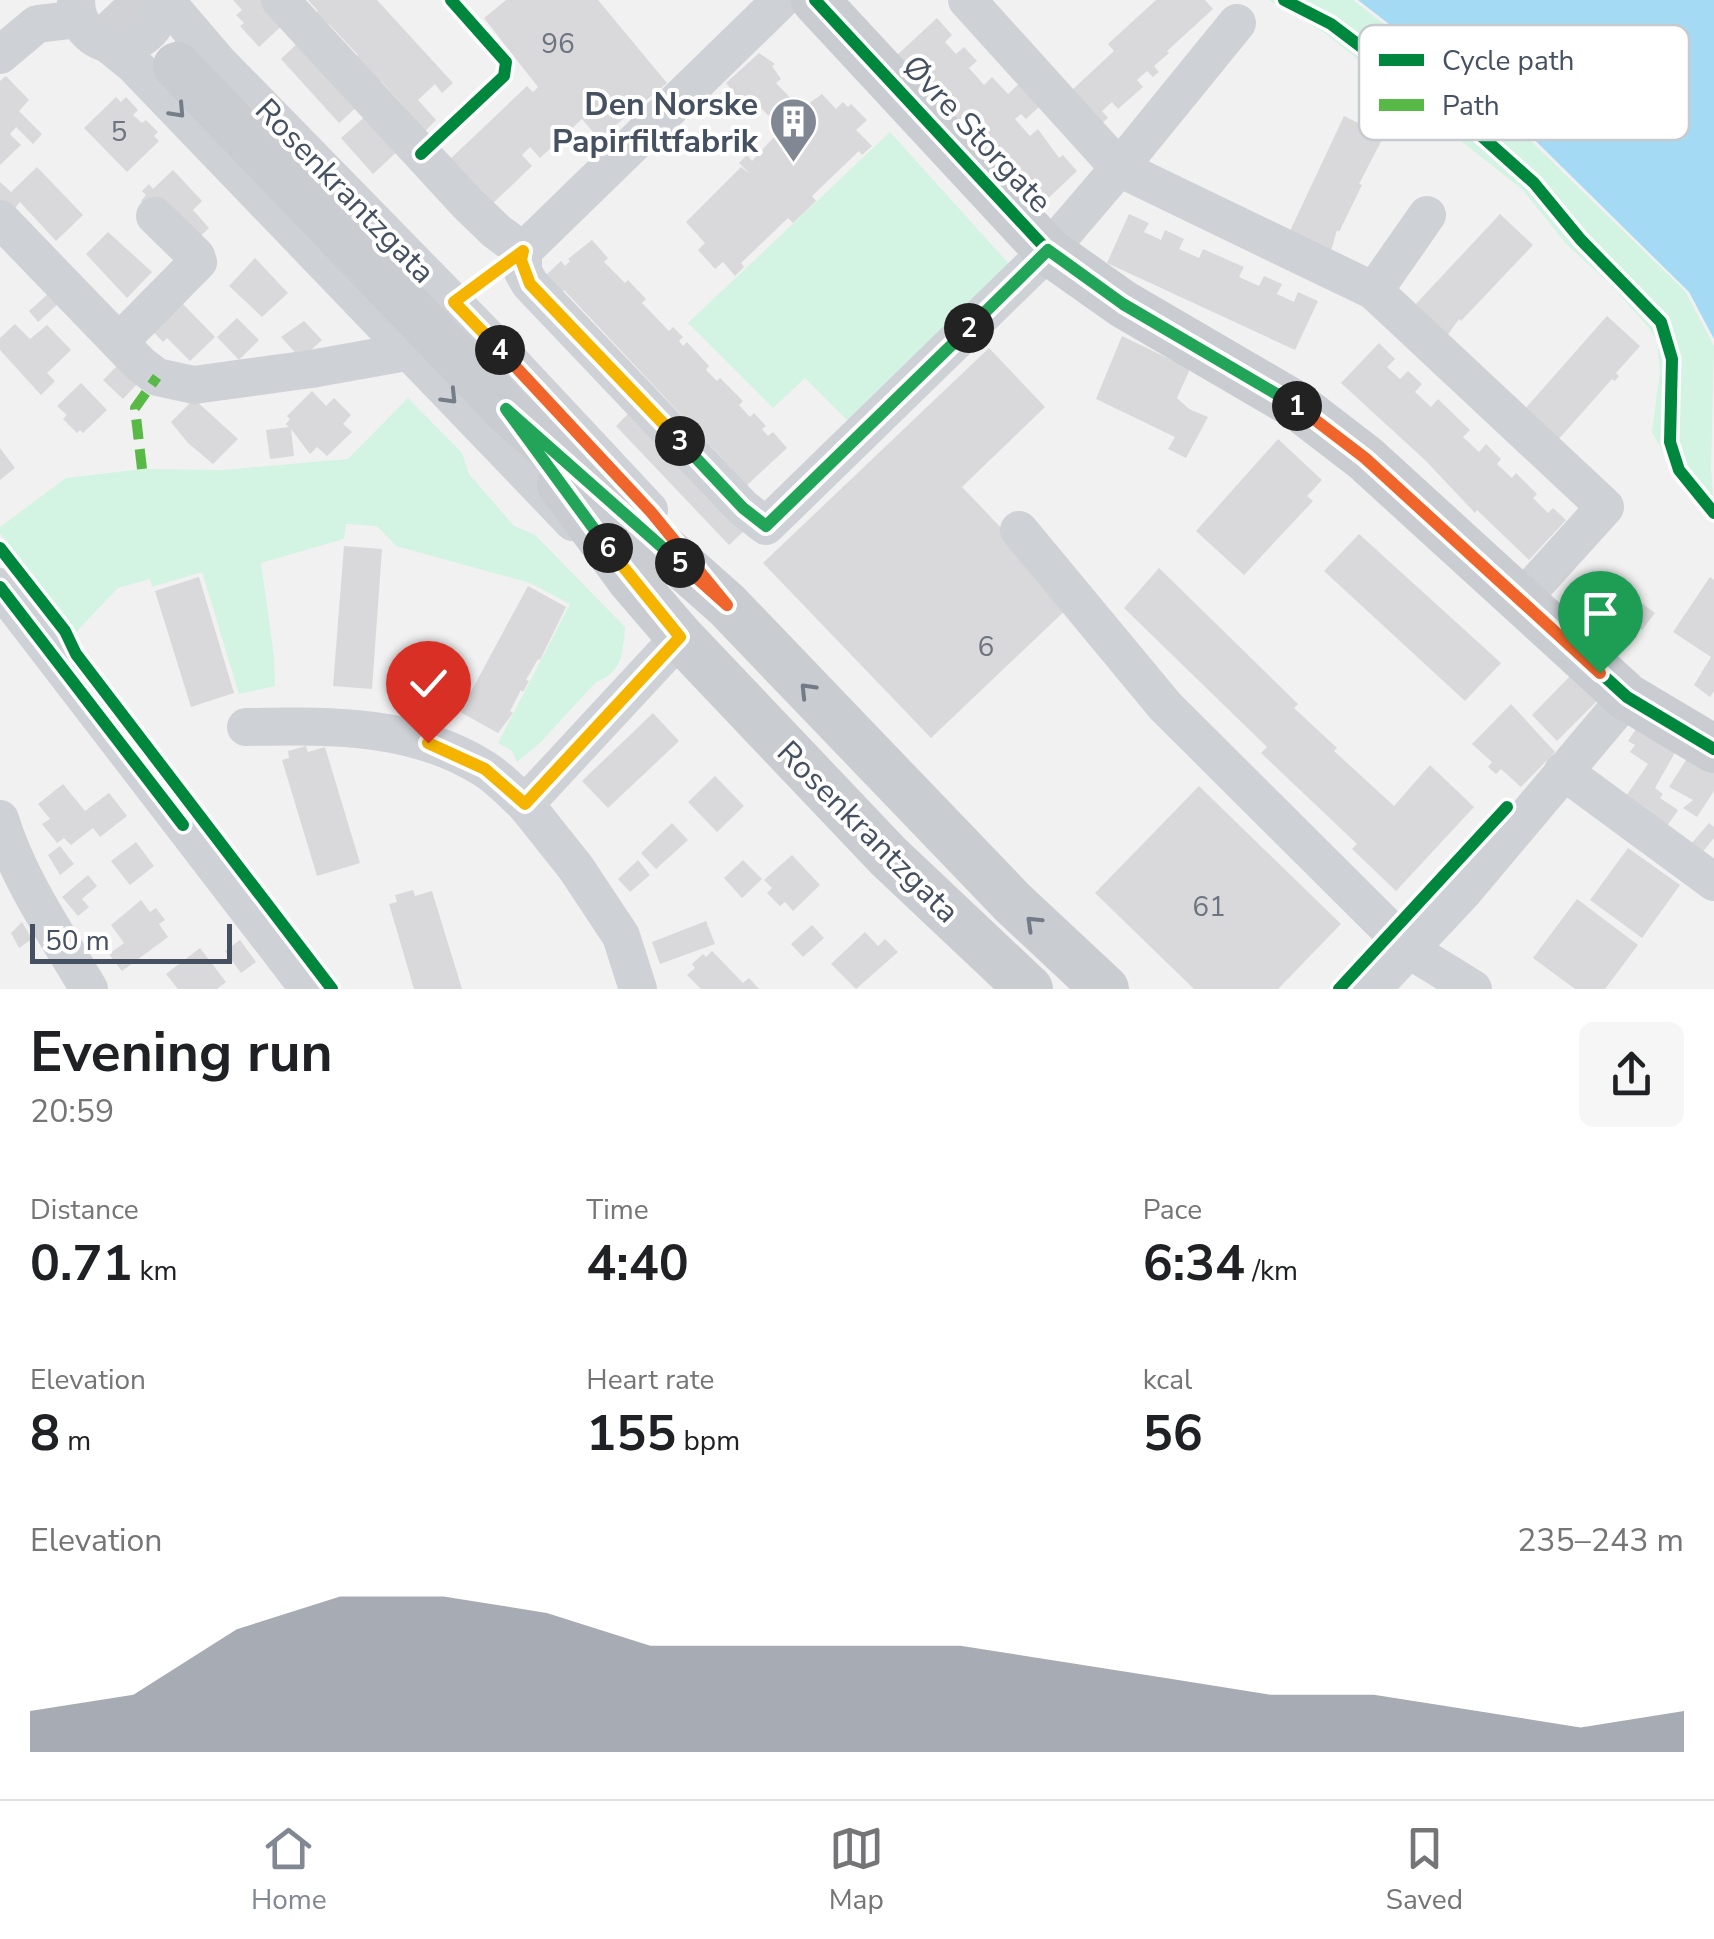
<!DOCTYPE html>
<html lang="en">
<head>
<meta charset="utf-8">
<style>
  body { margin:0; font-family:"Nunito Sans",sans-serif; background:#f6f6f6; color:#202124; height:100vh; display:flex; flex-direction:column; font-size:38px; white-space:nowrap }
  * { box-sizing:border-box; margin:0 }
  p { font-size:32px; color:#757577 }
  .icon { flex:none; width:55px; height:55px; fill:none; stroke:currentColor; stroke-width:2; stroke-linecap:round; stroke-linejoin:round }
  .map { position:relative; height:989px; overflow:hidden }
  .details { display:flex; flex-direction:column; background:#fff; flex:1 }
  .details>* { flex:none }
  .scale { position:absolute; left:30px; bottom:25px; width:202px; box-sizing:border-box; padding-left:10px; border:5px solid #455060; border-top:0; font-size:28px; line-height:35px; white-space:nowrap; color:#455060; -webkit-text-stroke:8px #fff; paint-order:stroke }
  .pin { position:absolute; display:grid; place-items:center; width:85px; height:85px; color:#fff; margin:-102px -42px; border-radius:50% 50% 50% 0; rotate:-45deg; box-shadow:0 0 10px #0007 }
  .pin .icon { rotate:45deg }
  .km { position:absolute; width:50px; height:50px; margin:-25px; border-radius:50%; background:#222; color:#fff; font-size:28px; line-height:50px; text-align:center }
  .round { display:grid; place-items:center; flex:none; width:105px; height:105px; border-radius:15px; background:#f6f6f6 }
  .summary { display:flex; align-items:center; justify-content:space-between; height:170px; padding:0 30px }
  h1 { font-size:55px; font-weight:700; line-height:75px }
  .metrics { display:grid; grid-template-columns:repeat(3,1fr); gap:15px; height:170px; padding:10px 30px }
  .metrics div { display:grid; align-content:center }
  .metrics b { font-size:50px; font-weight:700 }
  .metrics small { font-size:28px; font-weight:400 }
  .metrics p { font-size:28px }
  .chart { height:280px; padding:20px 30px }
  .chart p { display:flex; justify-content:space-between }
  .chart svg { width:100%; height:180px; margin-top:10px; fill:#828893; opacity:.7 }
  .tabs { display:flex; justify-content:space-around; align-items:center; height:140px; border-top:2px solid #e0e0e0; background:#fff; font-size:28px; color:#757577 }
  .tabs a { display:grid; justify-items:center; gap:5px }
  .tabs .active { color:#828893 }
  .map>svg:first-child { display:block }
</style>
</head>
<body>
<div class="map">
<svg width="1714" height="989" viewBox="0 0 1714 989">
  <rect width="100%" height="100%" fill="#f2f1f1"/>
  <g fill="#d3f3e3">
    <polygon points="1269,0 1353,0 1478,97 1497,108 1685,291 1714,346 1711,468 1714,513 1668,461 1652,432 1660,372 1657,340 1649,328 1610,284 1567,245 1523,190 1326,34"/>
    <polygon points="890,132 1009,264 847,420 805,378 773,408 688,323"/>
    <path d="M408,398L462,453L469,474L514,526L535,535L625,627C623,652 623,672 596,682L539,744L517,762L512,751L498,743L570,604L530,583L396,546L377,526L346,524L344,539L261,563L274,656L275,686L239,694L202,572L152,587L150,579L118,588L75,633L0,533V527L66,478L142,469L223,470L348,459Z"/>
  </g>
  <polygon fill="#a4daf4" points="1358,0 1714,0 1714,339 1689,292 1500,106 1478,93"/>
  <g fill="#d9d9db">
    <polygon points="233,0 267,0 287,21 259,47 240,26 244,23 236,15 242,10"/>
    <polygon points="308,0 377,0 453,83 442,93 435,84 418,100 436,120 422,134 403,113 407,110 381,81 374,87 351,62 358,55 329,24 322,30 311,18 318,11"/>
    <polygon points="506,0 598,0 667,83 599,139 582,119 540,158 530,147 522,155 532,166 489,207 447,162 527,86 533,92 538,87 484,18"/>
    <polygon points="1156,0 1205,0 1213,9 1167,51 1169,53 1154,66 1159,72 1153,77 1147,71 1137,80 1143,87 1118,109 1112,102 1102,111 1108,118 1102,123 1072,90 1114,51 1108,44"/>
    <polygon points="937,18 952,35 945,42 956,54 964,47 977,61 969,68 984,85 992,77 1008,94 1020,83 1040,106 1026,119 1021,114 1015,119 1030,136 1038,129 1059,158 1063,155 1077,171 1037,209 1022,188 1011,176 1008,178 926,86 927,83 897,55"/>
    <polygon points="301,40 359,105 339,123 281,59"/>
    <polygon points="759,53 775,64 772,66 781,79 776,83 801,109 822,94 836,109 843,102 848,107 851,104 867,120 856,130 872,146 862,155 859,151 812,196 816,201 793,223 788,218 741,263 744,267 735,276 723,262 715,269 698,250 705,243 686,222 741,167 750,174 739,163 747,155 752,161 786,124 776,114 771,118 759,106 751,114 726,83"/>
    <polygon points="6,76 29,100 19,111 42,134 33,144 16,127 10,134 21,145 0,165 0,81"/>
    <polygon points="116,97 121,102 126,97 138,110 133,115 142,123 146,120 158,132 154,136 159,141 127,172 84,128"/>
    <polygon points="369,113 401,148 373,174 341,138"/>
    <polygon points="1344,116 1384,136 1359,184 1362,185 1339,232 1337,230 1331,251 1290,231"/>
    <polygon points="37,167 83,215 56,241 20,202 12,212 0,202 0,182 11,192"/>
    <polygon points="173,170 202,201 193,210 209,228 193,243 141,201 146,195 142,191 149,184 153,189"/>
    <polygon points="1129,214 1149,223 1144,232 1161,240 1165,230 1184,239 1179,249 1199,258 1203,249 1244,267 1239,277 1259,286 1264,276 1282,284 1277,294 1294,302 1298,292 1318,301 1295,350 1107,263"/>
    <polygon points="1500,214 1533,245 1461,321 1459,319 1447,336 1414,306"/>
    <polygon points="108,232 152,272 127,298 86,254"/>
    <polygon points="592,240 608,258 604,262 625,283 628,280 646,299 642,303 669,331 673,327 683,337 679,341 683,346 687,342 709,366 706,370 717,381 720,378 743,401 739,405 750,417 754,413 766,426 762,429 768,436 773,432 787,448 745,487 730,472 732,469 564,290 562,293 546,275 561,261 565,266 570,261 568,259"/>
    <polygon points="255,258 288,293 262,317 229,286"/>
    <polygon points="48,294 58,304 38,322 29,311"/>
    <polygon points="182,303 215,337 190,361 167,338 163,342 149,327"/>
    <polygon points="1607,316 1640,346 1616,373 1619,376 1615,381 1612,379 1557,441 1524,410"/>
    <polygon points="237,318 259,340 239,360 217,337"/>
    <polygon points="304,321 322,340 301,359 281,337"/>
    <polygon points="15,324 30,339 47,325 71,350 47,373 55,381 41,395 0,350 0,338"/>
    <polygon points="1122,336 1190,369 1177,398 1189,409 1208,417 1186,458 1168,449 1175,437 1096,399"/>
    <polygon points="1379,343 1395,359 1387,367 1400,379 1408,371 1422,384 1415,392 1431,407 1438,399 1470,430 1463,437 1479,452 1486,444 1501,459 1497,464 1512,478 1516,473 1537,494 1533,498 1548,513 1553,508 1566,520 1529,560 1477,510 1475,513 1426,461 1341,383"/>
    <polygon points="989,348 1045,407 962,487 1073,603 931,738 763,563"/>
    <polygon points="120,363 140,381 123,399 103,380"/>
    <polygon points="81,383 107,410 83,433 80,430 77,433 63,419 67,415 57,406"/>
    <polygon points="312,391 326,406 334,398 351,415 343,424 352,432 327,456 317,447 310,454 291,429 294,456 270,459 266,430 289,427 286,424 290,419 287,416"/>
    <polygon points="194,399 238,439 213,464 188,443 171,422"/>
    <polygon points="632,410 745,530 729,545 616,426"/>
    <polygon points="1278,439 1322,480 1307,496 1313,501 1244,575 1196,531"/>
    <polygon points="0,448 15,468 0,480"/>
    <polygon points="1359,534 1501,663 1465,701 1324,571"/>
    <polygon points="344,546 382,549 372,689 333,686"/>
    <polygon points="1159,568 1298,704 1294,708 1337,748 1334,751 1394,806 1430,765 1474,807 1396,891 1352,849 1357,844 1261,753 1267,747 1124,608"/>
    <polygon points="199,577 234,693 191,707 155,591"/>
    <polygon points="1710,577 1714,580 1714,691 1710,697 1694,685 1711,657 1673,632"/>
    <polygon points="528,586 566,607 540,660 538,659 526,680 529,681 523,692 521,690 510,711 513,713 498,733 460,712"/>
    <polygon points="1643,604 1655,613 1642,630 1630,621"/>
    <polygon points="1616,623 1628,634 1617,647 1604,636"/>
    <polygon points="1572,674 1598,700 1557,741 1532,715"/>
    <polygon points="1511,704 1555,752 1521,787 1501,769 1496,774 1488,767 1492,762 1472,744"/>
    <polygon points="653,713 679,741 608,808 582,781"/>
    <polygon points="1639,725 1677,749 1655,788 1663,794 1660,798 1678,810 1667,826 1624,799 1648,764 1630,752 1635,745 1628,741"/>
    <polygon points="306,746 308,752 325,747 360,863 317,876 282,760 289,758 288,751"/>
    <polygon points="1688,757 1714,773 1714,791 1697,817 1683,808 1693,800 1669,787"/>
    <polygon points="715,776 744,806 717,832 688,802"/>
    <polygon points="63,784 85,811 109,793 127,816 100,837 93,828 71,845 64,838 57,843 42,824 50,819 38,804"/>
    <polygon points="1199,786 1341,924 1278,989 1194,989 1095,893"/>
    <polygon points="672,823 688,840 656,869 641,853"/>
    <polygon points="1709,823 1714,827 1714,838 1701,854 1690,845"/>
    <polygon points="136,842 154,866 130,885 111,861"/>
    <polygon points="60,846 74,864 60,875 48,855"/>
    <polygon points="1628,848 1680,885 1642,938 1590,900"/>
    <polygon points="792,855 820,885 793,911 785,902 780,906 767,893 772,888 764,880"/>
    <polygon points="638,860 650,875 630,892 618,879"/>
    <polygon points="743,860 762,879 742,898 724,878"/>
    <polygon points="88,875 97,886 82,899 89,907 78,916 62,897"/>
    <polygon points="413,890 415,896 432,891 462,989 414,989 389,904 397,902 395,895"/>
    <polygon points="1577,899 1638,945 1605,989 1575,989 1533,958"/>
    <polygon points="141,900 150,912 156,908 165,920 159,924 168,937 122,971 109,954 124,943 111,925"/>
    <polygon points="706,921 715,944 660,964 652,942"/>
    <polygon points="22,922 32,939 19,948 11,933"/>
    <polygon points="812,925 824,938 803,957 791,944"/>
    <polygon points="865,932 878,946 885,939 898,952 856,989 831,964"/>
    <polygon points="240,940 256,962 241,973 225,951"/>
    <polygon points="200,948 226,982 217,989 178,989 166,974"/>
    <polygon points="712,951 743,983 749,978 759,989 701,989 687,975 695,968 692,964 703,954 706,957"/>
  </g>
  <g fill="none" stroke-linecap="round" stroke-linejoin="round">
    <polyline stroke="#cfd1d4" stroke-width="48" stroke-dasharray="48 24" stroke-linecap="butt" points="114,0 177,66"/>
    <g stroke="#ced1d5" stroke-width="38">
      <path d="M76,0C76,59 159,60 161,0"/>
      <polyline points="165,0 219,63 494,344 649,510"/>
      <polyline points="280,0 466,202 496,231 523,251"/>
      <polyline points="781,0 523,251 523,272 530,284 743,508 766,526 1048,251 1119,168 967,0"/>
      <polyline points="1237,23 1119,168 1374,291 1605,507 1521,600"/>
      <polyline points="108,44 134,65 573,522"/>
      <polyline points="0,55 37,24 79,19"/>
      <polyline points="0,219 140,364 157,377 194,385 311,369 406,352"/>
      <polyline points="1374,291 1427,215"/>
      <polyline points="119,342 198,262 196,256 155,216"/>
      <polyline points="1019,530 1165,706 1410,950 1473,989"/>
      <polyline points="0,587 309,989"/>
      <path d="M246,727C328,726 411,723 483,768C498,777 512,792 525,804"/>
      <polyline points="1563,771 1714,882"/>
      <path d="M0,819C18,879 57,935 89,989"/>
      <polyline points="638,989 621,936 576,868 525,804 680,637"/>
      <polyline points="1372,989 1463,892 1627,697"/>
    </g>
    <g stroke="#c9ccd1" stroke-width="48">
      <polyline points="815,0 1048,251 1123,304 1296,405 1365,458 1627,697 1714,749"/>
      <polyline points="177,66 506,409 727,605 1012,902 1105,989"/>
      <polyline points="561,484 632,581 680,637 888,856 1029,989"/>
    </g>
    <polyline stroke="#58b947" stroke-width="10" stroke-dasharray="20 10" stroke-linecap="butt" points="142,469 135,408 157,377"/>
    <defs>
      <g id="cycleway">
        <polyline points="815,0 1048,251 1123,304 1296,405 1365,458 1627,697 1714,749"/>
        <polyline points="1284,0 1331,24 1393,71 1424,99 1478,133 1534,183 1581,240 1661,322 1672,359 1670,442 1679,470 1714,513"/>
        <polyline points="421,154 504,76 506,62 451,0"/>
        <polyline points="0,548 65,631 76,654 332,989"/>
        <polyline points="0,587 183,825"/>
        <polyline points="1339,989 1507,807"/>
      </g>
    </defs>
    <use href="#cycleway" stroke="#fff" stroke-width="19"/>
    <use href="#cycleway" stroke="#00873e" stroke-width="12"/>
  </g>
  <defs><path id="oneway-chevron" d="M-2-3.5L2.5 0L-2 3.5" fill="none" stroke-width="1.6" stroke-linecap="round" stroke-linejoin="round" transform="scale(2.5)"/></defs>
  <g stroke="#757d89">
    <use href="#oneway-chevron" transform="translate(178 111) rotate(47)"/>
    <use href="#oneway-chevron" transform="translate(450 397) rotate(46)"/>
  </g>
  <g stroke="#737b88">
    <use href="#oneway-chevron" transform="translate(807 690) rotate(-134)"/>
    <use href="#oneway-chevron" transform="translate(1033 923) rotate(-136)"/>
  </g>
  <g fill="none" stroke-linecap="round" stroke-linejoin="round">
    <defs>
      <polyline id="split-1" points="1297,406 1365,458 1600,673"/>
      <polyline id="split-2" points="969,328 1048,250 1123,304 1297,406"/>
      <polyline id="split-3" points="680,441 743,508 766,526 969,328"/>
      <polyline id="split-4" points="500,350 454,302 523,251 521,260 530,284 680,441"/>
      <polyline id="split-5" points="500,350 651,512 727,605 680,563"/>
      <polyline id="split-6" points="608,548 506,409 680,563"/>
      <polyline id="split-7" points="428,743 485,769 525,804 680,637 608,548"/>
    </defs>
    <use href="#split-1" stroke="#fff" stroke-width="20"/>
    <use href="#split-2" stroke="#fff" stroke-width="20"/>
    <use href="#split-3" stroke="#fff" stroke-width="20"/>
    <use href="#split-4" stroke="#fff" stroke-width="20"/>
    <use href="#split-5" stroke="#fff" stroke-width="20"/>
    <use href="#split-6" stroke="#fff" stroke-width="20"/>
    <use href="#split-7" stroke="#fff" stroke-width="20"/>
    <use href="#split-1" stroke="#f0652b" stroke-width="12"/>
    <use href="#split-2" stroke="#22a559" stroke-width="12"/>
    <use href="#split-3" stroke="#22a559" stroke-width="12"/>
    <use href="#split-4" stroke="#f5b400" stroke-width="12"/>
    <use href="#split-5" stroke="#f0652b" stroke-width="12"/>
    <use href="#split-6" stroke="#22a559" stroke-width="12"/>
    <use href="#split-7" stroke="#f5b400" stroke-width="12"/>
  </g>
  <defs>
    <symbol id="building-pin" viewBox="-11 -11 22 30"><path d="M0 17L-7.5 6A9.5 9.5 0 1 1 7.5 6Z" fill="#828893" stroke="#fff"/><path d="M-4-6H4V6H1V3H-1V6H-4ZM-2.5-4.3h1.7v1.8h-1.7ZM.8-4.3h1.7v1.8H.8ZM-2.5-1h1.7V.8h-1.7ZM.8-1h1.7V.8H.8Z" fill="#fff"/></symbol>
  </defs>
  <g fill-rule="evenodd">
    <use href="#building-pin" x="766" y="94" width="55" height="75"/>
  </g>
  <g text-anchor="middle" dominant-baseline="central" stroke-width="8" stroke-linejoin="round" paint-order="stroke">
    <g font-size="28" fill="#6c7480">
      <text x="558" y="44">96</text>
      <text x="119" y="132">5</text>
      <text x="986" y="647">6</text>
      <text x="1209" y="907">61</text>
    </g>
    <g font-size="32" font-weight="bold" fill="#455060" stroke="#fff" text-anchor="end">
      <text x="758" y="104">Den Norske<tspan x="758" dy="37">Papirfiltfabrik</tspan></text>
    </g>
    <g font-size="32" fill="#455060" stroke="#fff">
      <text transform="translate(977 134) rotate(47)">Øvre Storgate</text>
      <text transform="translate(345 191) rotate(46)">Rosenkrantzgata</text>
      <text transform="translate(868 832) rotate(45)">Rosenkrantzgata</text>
    </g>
  </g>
  <rect x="1359" y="25" width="330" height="115" rx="15" fill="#fff" stroke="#c7cacf" stroke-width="2.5"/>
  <rect x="1379" y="54" width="45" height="12" fill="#00873e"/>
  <rect x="1379" y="99" width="45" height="12" fill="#58b947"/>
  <g font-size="28" fill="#455060">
    <text x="1442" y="70">Cycle path</text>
    <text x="1442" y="115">Path</text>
  </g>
</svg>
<div class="scale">50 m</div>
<div class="pin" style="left:1600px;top:673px;background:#1e9e55"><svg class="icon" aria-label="arrive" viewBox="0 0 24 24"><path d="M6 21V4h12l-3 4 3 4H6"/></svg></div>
<div class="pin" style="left:428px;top:743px;background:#d93025"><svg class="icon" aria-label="check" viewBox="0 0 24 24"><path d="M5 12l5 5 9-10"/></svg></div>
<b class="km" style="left:1297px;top:406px">1</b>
<b class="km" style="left:969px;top:328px">2</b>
<b class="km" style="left:680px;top:441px">3</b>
<b class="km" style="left:500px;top:350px">4</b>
<b class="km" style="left:680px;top:563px">5</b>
<b class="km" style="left:608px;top:548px">6</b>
</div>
<section class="details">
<div class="summary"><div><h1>Evening run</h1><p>20:59</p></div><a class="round"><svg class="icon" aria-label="share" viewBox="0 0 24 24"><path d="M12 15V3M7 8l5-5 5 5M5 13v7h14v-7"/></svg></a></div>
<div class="metrics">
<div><p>Distance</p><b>0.71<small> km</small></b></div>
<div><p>Time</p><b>4:40</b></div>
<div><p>Pace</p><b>6:34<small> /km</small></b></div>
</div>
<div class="metrics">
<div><p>Elevation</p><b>8<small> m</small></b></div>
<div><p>Heart rate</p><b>155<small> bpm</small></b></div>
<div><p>kcal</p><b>56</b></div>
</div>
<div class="chart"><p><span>Elevation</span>235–243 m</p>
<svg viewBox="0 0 160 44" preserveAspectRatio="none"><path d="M0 44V34L10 30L20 14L30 6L40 6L50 10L60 18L70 18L80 18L90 18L100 22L110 26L120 30L130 30L140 34L150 38L160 34V44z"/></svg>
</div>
</section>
<nav class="tabs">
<a class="active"><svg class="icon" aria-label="home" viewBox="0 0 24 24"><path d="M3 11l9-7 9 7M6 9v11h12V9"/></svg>Home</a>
<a><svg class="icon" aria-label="map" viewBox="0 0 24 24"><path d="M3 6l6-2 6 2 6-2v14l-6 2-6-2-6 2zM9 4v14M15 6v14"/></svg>Map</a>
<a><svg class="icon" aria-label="saved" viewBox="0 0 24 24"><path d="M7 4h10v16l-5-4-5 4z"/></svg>Saved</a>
</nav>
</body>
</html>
